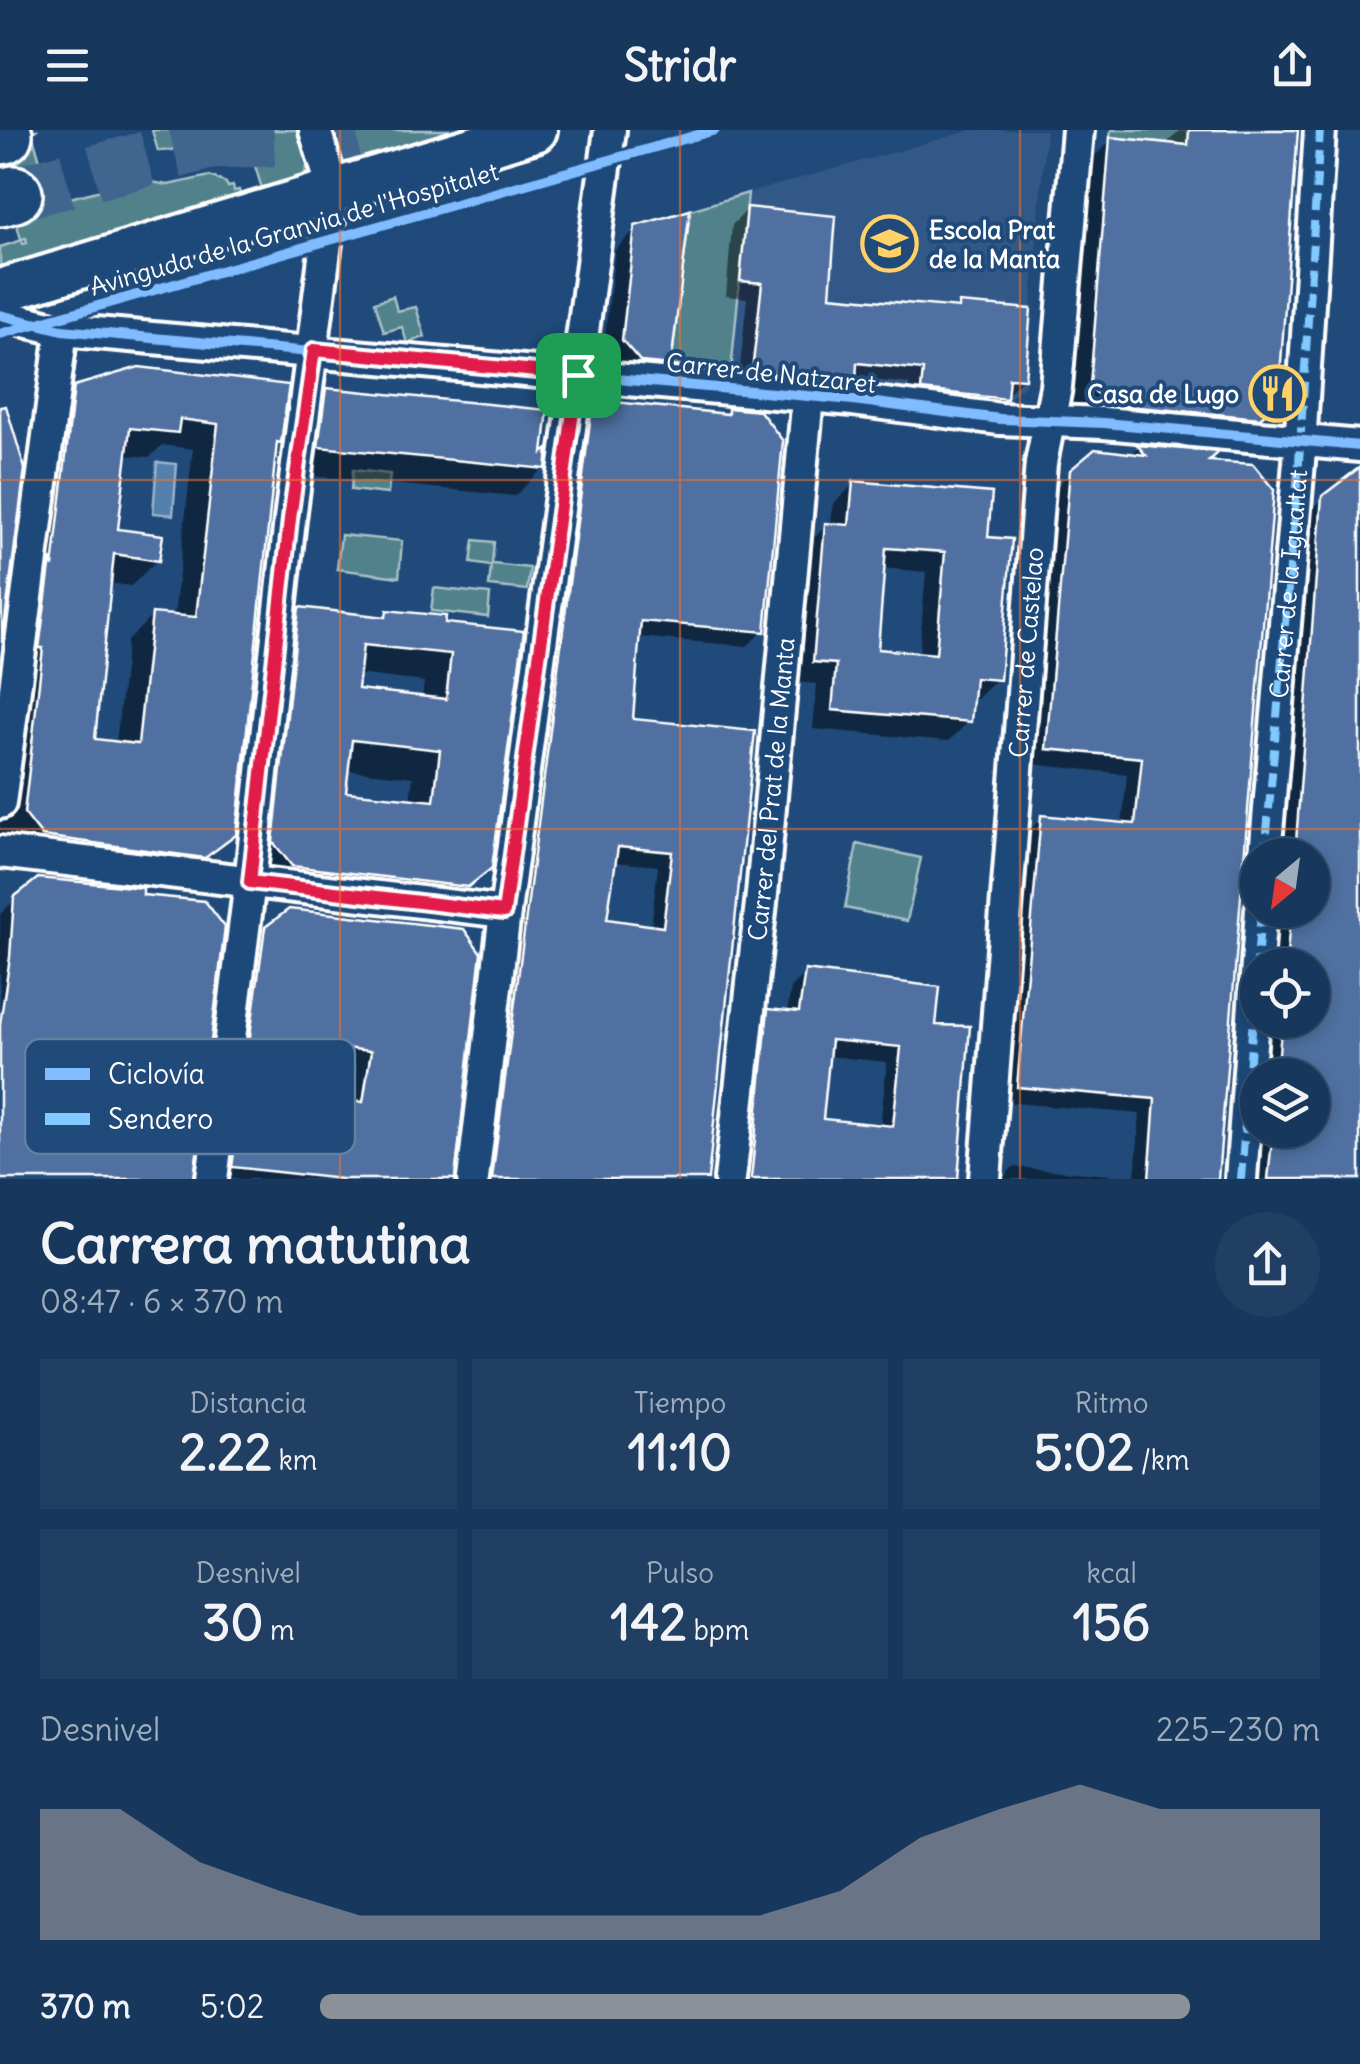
<!DOCTYPE html>
<html lang="es">
<head>
<meta charset="utf-8">
<style>
  body { margin:0; font-family:Delius,sans-serif; background:#203f62; color:#f1f3f6; height:100vh; display:flex; flex-direction:column; font-size:38px; white-space:nowrap }
  * { box-sizing:border-box; margin:0 }
  p { font-size:32px; color:#9eacbb }
  .icon { flex:none; width:55px; height:55px; fill:none; stroke:currentColor; stroke-width:2; stroke-linecap:round; stroke-linejoin:round }
  .map { position:relative; height:1049px; overflow:hidden }
  .drawer { display:flex; flex-direction:column; background:#17385c; flex:1 }
  .drawer>* { flex:none }
  .needle { width:65px; rotate:209deg }
  .controls { position:absolute; left:1240px; top:708px; display:grid; gap:20px }
  .controls a { display:grid; place-items:center; width:90px; height:90px; border-radius:50%; background:#17385c; box-shadow:0 5px 15px #0003,0 0 0 2px #365272; font-size:50px }
  .pin { position:absolute; display:grid; place-items:center; width:85px; height:85px; color:#fff; margin:-42px; border-radius:20px; box-shadow:0 5px 15px #0006 }
  .round { display:grid; place-items:center; flex:none; width:105px; height:105px; border-radius:52px; background:#203f62 }
  .overview { display:flex; align-items:center; justify-content:space-between; height:170px; padding:0 40px }
  h1 { font-size:55px; font-weight:700; line-height:75px }
  .stats { display:grid; grid-template-columns:repeat(3,1fr); gap:15px; height:170px; padding:10px 40px }
  .stats div { display:grid; align-content:center; border-radius:0px; background:#203f62; text-align:center }
  .stats b { font-size:50px; font-weight:700 }
  .stats small { font-size:28px; font-weight:400 }
  .stats p { font-size:28px }
  .chart { height:280px; padding:20px 40px }
  .chart p { display:flex; justify-content:space-between }
  .chart svg { width:100%; height:180px; margin-top:10px; fill:#8c9099; opacity:.7 }
  ul { padding:0 40px; list-style:none; font-size:32px }
  li { display:grid; grid-template-columns:160px 120px 1fr; align-items:center; height:75px }
  li i { height:25px; border-radius:12px; background:#8c9099 }
  header { display:flex; justify-content:space-between; align-items:center; height:130px; padding:0 40px; background:#17385c; font-size:45px; font-weight:700 }
  .map>svg:first-child { display:block }
</style>
</head>
<body>
<header><svg class="icon" aria-label="menu" viewBox="0 0 24 24"><path d="M4 6h16M4 12h16M4 18h16"/></svg>Stridr<svg class="icon" aria-label="share" viewBox="0 0 24 24"><path d="M12 15V3M7 8l5-5 5 5M5 13v7h14v-7"/></svg></header>
<div class="map">
<svg width="1360" height="1049" viewBox="0 0 1360 1049">
  <rect width="100%" height="100%" fill="#1f4a7a"/>
  <filter id="ink" filterUnits="userSpaceOnUse"><feTurbulence type="fractalNoise" baseFrequency=".01" numOctaves="2"/><feDisplacementMap in="SourceGraphic" scale="20" xChannelSelector="R" yChannelSelector="G"/><feConvolveMatrix kernelMatrix="1 2 1 2 8 2 1 2 1" color-interpolation-filters="sRGB"/></filter>
  <g filter="url(#ink)">
    <polygon fill="#315887" points="972,0 1046,0 1025,255 1008,269 731,242 748,63"/>
    <g fill="#51828c" stroke="#a8c0c6" stroke-width="2.5">
      <polygon points="0,0 36,0 32,3 48,58 52,57 55,66 60,65 62,70 140,50 168,55 210,46 226,53 228,57 233,56 234,61 239,60 243,71 0,141 0,117 22,110 23,114 27,113 26,108 21,109 0,34"/>
      <path d="M152,0H209L210,2C199,19 178,20 158,21Z"/>
      <polygon points="244,0 297,0 308,35 302,50 264,65"/>
      <polygon points="327,0 497,0 356,39 339,31"/>
      <polygon points="1111,0 1189,0 1188,15 1110,7"/>
      <polygon points="748,63 731,242 671,236 690,80"/>
      <polygon points="393,166 397,181 416,177 425,207 407,213 402,197 384,202 375,172"/>
      <polygon points="353,340 390,344 388,364 351,360"/>
      <polygon points="341,405 402,411 399,447 337,439"/>
      <polygon points="474,410 494,412 492,434 530,438 527,460 489,456 491,436 471,433"/>
      <polygon points="434,458 490,464 488,487 431,481"/>
      <polygon points="857,714 921,728 907,791 845,778"/>
    </g>
    <polygon fill="#5580ab" stroke="#99b3cd" stroke-width="2.5" points="157,332 177,334 173,385 153,383"/>
    <g fill="#0007" fill-rule="evenodd">
      <polygon points="1180,0 1296,0 1275,272 1248,300 1064,283 1084,37 1111,10 1164,16"/>
      <polygon points="748,79 828,168 955,180 960,176 1023,248 989,284 907,275 909,254 854,248 838,266 738,257 747,168 726,166 732,95"/>
      <polygon points="637,98 669,234 648,255 619,253 602,232 615,120"/>
      <path d="M139,240L279,312L274,316L234,704L207,730L177,752L0,710V655L49,285L75,258ZM162,315L193,319L174,487L153,485L127,511L116,614L92,611L108,453L131,456L157,430L116,401L124,325L150,327Z"/>
      <polygon points="327,261 540,329 543,338 515,366 291,344 299,289"/>
      <polygon points="5,279 22,340 0,509 0,280"/>
      <path d="M729,280L763,501L747,516L637,507L631,591L752,603L706,1037L710,1038V1049H480L576,302L592,286H723ZM613,732L658,736L651,798L604,792Z"/>
      <polygon points="1138,317 1213,324 1205,333 1215,1049 1002,1049 1013,1037 1135,1047 1140,984 1002,972 1025,704 1042,688 1122,696 1127,644 1030,634 1054,359 1071,342 1130,326"/>
      <polygon points="1360,350 1360,1049 1254,1049 1258,1000 1312,1000 1312,945 1262,945 1266,890 1312,890 1312,835 1270,835 1275,780 1312,780 1312,725 1279,725 1305,386 1324,368"/>
      <path d="M854,354L985,410L997,549L977,569L971,568L969,591L949,611L813,599L817,554L794,552L806,416L826,396H831L833,374ZM882,438L926,442L919,525L875,521Z"/>
      <path d="M300,480L382,489L388,483L442,495L521,504L490,737L461,766L264,763L272,508ZM357,544L424,552L422,569L355,561ZM346,640L413,647L410,671L343,664Z"/>
      <polygon points="141,767 192,1049 0,1049 0,784 15,770"/>
      <path d="M290,782L452,1049H219L250,815ZM322,932L357,936L351,973L317,970Z"/>
      <path d="M806,842L933,897L956,1049H739L754,897L769,881L787,883L791,858ZM827,926L887,932L880,998L820,991Z"/>
    </g>
    <g fill="#4f70a0" stroke="#fff" stroke-width="2.5" fill-rule="evenodd">
      <polygon points="1189,0 1298,0 1278,273 1260,288 1105,274 1090,255 1110,7 1188,15"/>
      <polygon points="747,77 836,86 830,166 959,178 959,173 1031,179 1025,249 1009,248 1007,269 921,260 923,240 857,233 856,251 752,242 762,153 740,151"/>
      <polygon points="690,80 671,235 641,232 622,210 635,96"/>
      <path d="M139,237L289,255L281,313L277,312L236,705L205,728L42,706L24,683L43,518H39L51,429L53,437L74,256ZM180,289L218,294L196,487L152,483L138,614L95,609L114,424L159,431L163,405L118,399L130,298L178,303Z"/>
      <polygon points="326,258 548,280 543,323 548,319 546,339 318,317"/>
      <path d="M606,271L728,284V278L760,281L783,311L765,502L641,491L638,525L633,589L755,601L708,1049H492L591,284ZM618,717L672,722L663,797L607,789Z"/>
      <polygon points="6,276 25,339 2,513 0,277"/>
      <polygon points="1137,315 1219,322 1209,331 1253,334 1274,360 1218,1049 1149,1049 1155,969 1017,957 1041,685 1135,694 1142,628 1046,619 1070,340 1095,319 1146,325"/>
      <polygon points="1360,337 1360,1049 1268,1049 1273,1000 1312,1000 1312,945 1277,945 1282,890 1312,890 1312,835 1286,835 1291,780 1312,780 1312,725 1295,725 1322,366"/>
      <path d="M853,351L992,363L988,407L1012,409L1000,550L975,548L971,592L832,580L836,534L813,532L825,393L849,395ZM886,418L945,422L936,524L878,519Z"/>
      <path d="M299,477L386,487L387,480L446,486L445,493L524,501L492,738L468,757L292,736L273,712ZM363,515L451,524L446,569L358,559ZM352,610L440,620L434,671L346,662Z"/>
      <polygon points="38,748 143,758 143,765 205,771 225,797 194,1049 0,1049 0,894 10,827 14,767"/>
      <path d="M289,779L464,799L481,823L455,1049H341L232,1037L265,797ZM326,916L371,921L363,972L320,967Z"/>
      <path d="M805,840L940,857L936,895L970,896L958,1049H751L768,879L799,882ZM831,910L901,917L893,996L823,989Z"/>
    </g>
    <g fill="none" stroke-linecap="round" stroke-linejoin="round">
      <g stroke="#41658e" stroke-width="55" stroke-dasharray="55 28" stroke-linecap="butt">
        <polyline points="219,11 336,6 374,0"/>
        <polyline points="14,64 254,0"/>
      </g>
      <defs>
        <g id="street">
          <polyline points="0,185 62,200 853,270 1000,289 1104,293 1360,316"/>
          <polyline points="0,673 62,200"/>
          <polyline points="0,722 505,782"/>
          <path id="s1" d="M1265,725L1299,332L1320,0"/>
          <polyline points="212,1049 250,752 290,389 333,59 315,0"/>
          <polyline points="473,1049 505,782 610,0"/>
          <path id="s2" d="M730,1049L762,764L808,266"/>
          <path id="s3" d="M985,1049L1041,333L1056,257L1078,0"/>
          <polyline points="1241,1049 1261,780"/>
        </g>
        <polyline id="secondary" points="0,161 535,0"/>
        <g id="highway">
          <polyline points="0,6 4,5"/>
          <polyline points="0,68 14,64"/>
        </g>
      </defs>
      <use href="#street" stroke="#fff" stroke-width="38"/>
      <use href="#secondary" stroke="#fff" stroke-width="50"/>
      <use href="#highway" stroke="#fff" stroke-width="62"/>
      <use href="#street" stroke="#1f4a7a" stroke-width="30"/>
      <use href="#secondary" stroke="#1f4a7a" stroke-width="42"/>
      <use href="#highway" stroke="#1f4a7a" stroke-width="55"/>
      <g stroke="#80caff" stroke-width="8" stroke-dasharray="15 8" stroke-linecap="butt">
        <polyline points="1265,725 1299,332 1320,0"/>
        <polyline points="1241,1049 1261,780"/>
      </g>
      <defs>
        <g id="cycleway">
          <polyline points="0,185 62,200 853,270 1000,289 1104,293 1360,316"/>
          <polyline points="0,204 715,0"/>
        </g>
      </defs>
      <use href="#cycleway" stroke="#1f4a7a" stroke-width="16"/>
      <use href="#cycleway" stroke="#80bcff" stroke-width="10"/>
    </g>
  </g>
  <g fill="none" stroke-linecap="round" stroke-linejoin="round" filter="url(#ink)">
    <defs>
      <polygon id="route" points="314,220 578,245 504,782 250,752 290,389"/>
    </defs>
    <use href="#route" stroke="#fff" stroke-width="20"/>
    <use href="#route" stroke="#e11d48" stroke-width="12"/>
  </g>
  <path fill="none" stroke="#eb7230" stroke-width="2.5" stroke-opacity="0.55" d="M340,0V1049M680,0V1049M1020,0V1049M0,350H1360M0,699H1360"/>
  <defs>
    <symbol id="school-ring" viewBox="-11 -11 22 22"><circle r="9.5" fill="#1f4a7a" stroke="#ffd166" stroke-width="1.5"/><path d="M0-5L7-2L0 1L-7-2ZM-4 1L0 2.5L4 1V4Q0 6-4 4Z" fill="#ffd166"/></symbol>
    <symbol id="restaurant-ring" viewBox="-11 -11 22 22"><circle r="9.5" fill="#1f4a7a" stroke="#ffd166" stroke-width="1.5"/><path d="M-5-6h1v4h1v-4h1v4h1v-4h1v5L-1.5 .5V6h-2V.5L-5-1ZM5-6V6H3V1.5H1.5Q1.5-4 5-6Z" fill="#ffd166"/></symbol>
  </defs>
  <g fill-rule="evenodd">
    <use href="#school-ring" x="858" y="82" width="63" height="63"/>
    <use href="#restaurant-ring" x="1246" y="232" width="63" height="63"/>
  </g>
  <g text-anchor="middle" dominant-baseline="central" stroke-width="8" stroke-linejoin="round" paint-order="stroke">
    <g font-size="25" fill="#fff" stroke="#1f4a7a">
      <text transform="translate(294 99) rotate(-16)">Avinguda de la Granvia de l'Hospitalet</text>
      <text transform="translate(771 243) rotate(6)">Carrer de Natzaret</text>
      <text stroke="none"><textPath href="#s1" startOffset="272">Carrer de la Igualtat</textPath></text>
      <text stroke="none"><textPath href="#s3" startOffset="528">Carrer de Castelao</textPath></text>
      <text stroke="none"><textPath href="#s2" startOffset="392">Carrer del Prat de la Manta</textPath></text>
    </g>
    <g font-size="25" font-weight="bold" fill="#fff" stroke="#1f4a7a" text-anchor="start">
      <text x="929" y="100">Escola Prat<tspan x="929" dy="29">de la Manta</tspan></text>
      <text x="1239" y="264" text-anchor="end">Casa de Lugo</text>
    </g>
  </g>
  <rect x="25" y="909" width="330" height="115" rx="15" fill="#1f4a7a" stroke="#6280a2" stroke-width="2.5"/>
  <rect x="45" y="938" width="45" height="12" fill="#80bcff"/>
  <rect x="45" y="983" width="45" height="12" fill="#80caff"/>
  <g font-size="28" fill="#fff">
    <text x="108" y="954">Ciclovía</text>
    <text x="108" y="999">Sendero</text>
  </g>
</svg>
<div class="controls">
<a><svg class="needle" viewBox="-14 -14 28 28"><path d="M0-13l5 13h-10z" fill="#e53935"/><path d="M0 13l5-13h-10z" fill="#9eacbb"/></svg></a>
<a><svg class="icon" aria-label="locate" viewBox="0 0 24 24"><circle cx="12" cy="12" r="6"/><path d="M12 2v4M12 18v4M2 12h4M18 12h4"/></svg></a>
<a><svg class="icon" aria-label="layers" viewBox="0 0 24 24"><path d="M12 4l9 5-9 5-9-5zM3 14l9 5 9-5"/></svg></a>
</div>
<div class="pin" style="left:578px;top:245px;background:#1e9e55"><svg class="icon" aria-label="arrive" viewBox="0 0 24 24"><path d="M6 21V4h12l-3 4 3 4H6"/></svg></div>
</div>
<section class="drawer">
<div class="overview"><div><h1>Carrera matutina</h1><p>08:47 · 6 × 370 m</p></div><a class="round"><svg class="icon" aria-label="share" viewBox="0 0 24 24"><path d="M12 15V3M7 8l5-5 5 5M5 13v7h14v-7"/></svg></a></div>
<div class="stats">
<div><p>Distancia</p><b>2.22<small> km</small></b></div>
<div><p>Tiempo</p><b>11:10</b></div>
<div><p>Ritmo</p><b>5:02<small> /km</small></b></div>
</div>
<div class="stats">
<div><p>Desnivel</p><b>30<small> m</small></b></div>
<div><p>Pulso</p><b>142<small> bpm</small></b></div>
<div><p>kcal</p><b>156</b></div>
</div>
<div class="chart"><p><span>Desnivel</span>225–230 m</p>
<svg viewBox="0 0 160 44" preserveAspectRatio="none"><path d="M0 44V12L10 12L20 25L30 32L40 38L50 38L60 38L70 38L80 38L90 38L100 32L110 19L120 12L130 6L140 12L150 12L160 12V44z"/></svg>
</div>
<ul>
<li><b>370 m</b>5:02<i style="width:87%"></i></li>
</ul>
</section>
</body>
</html>
